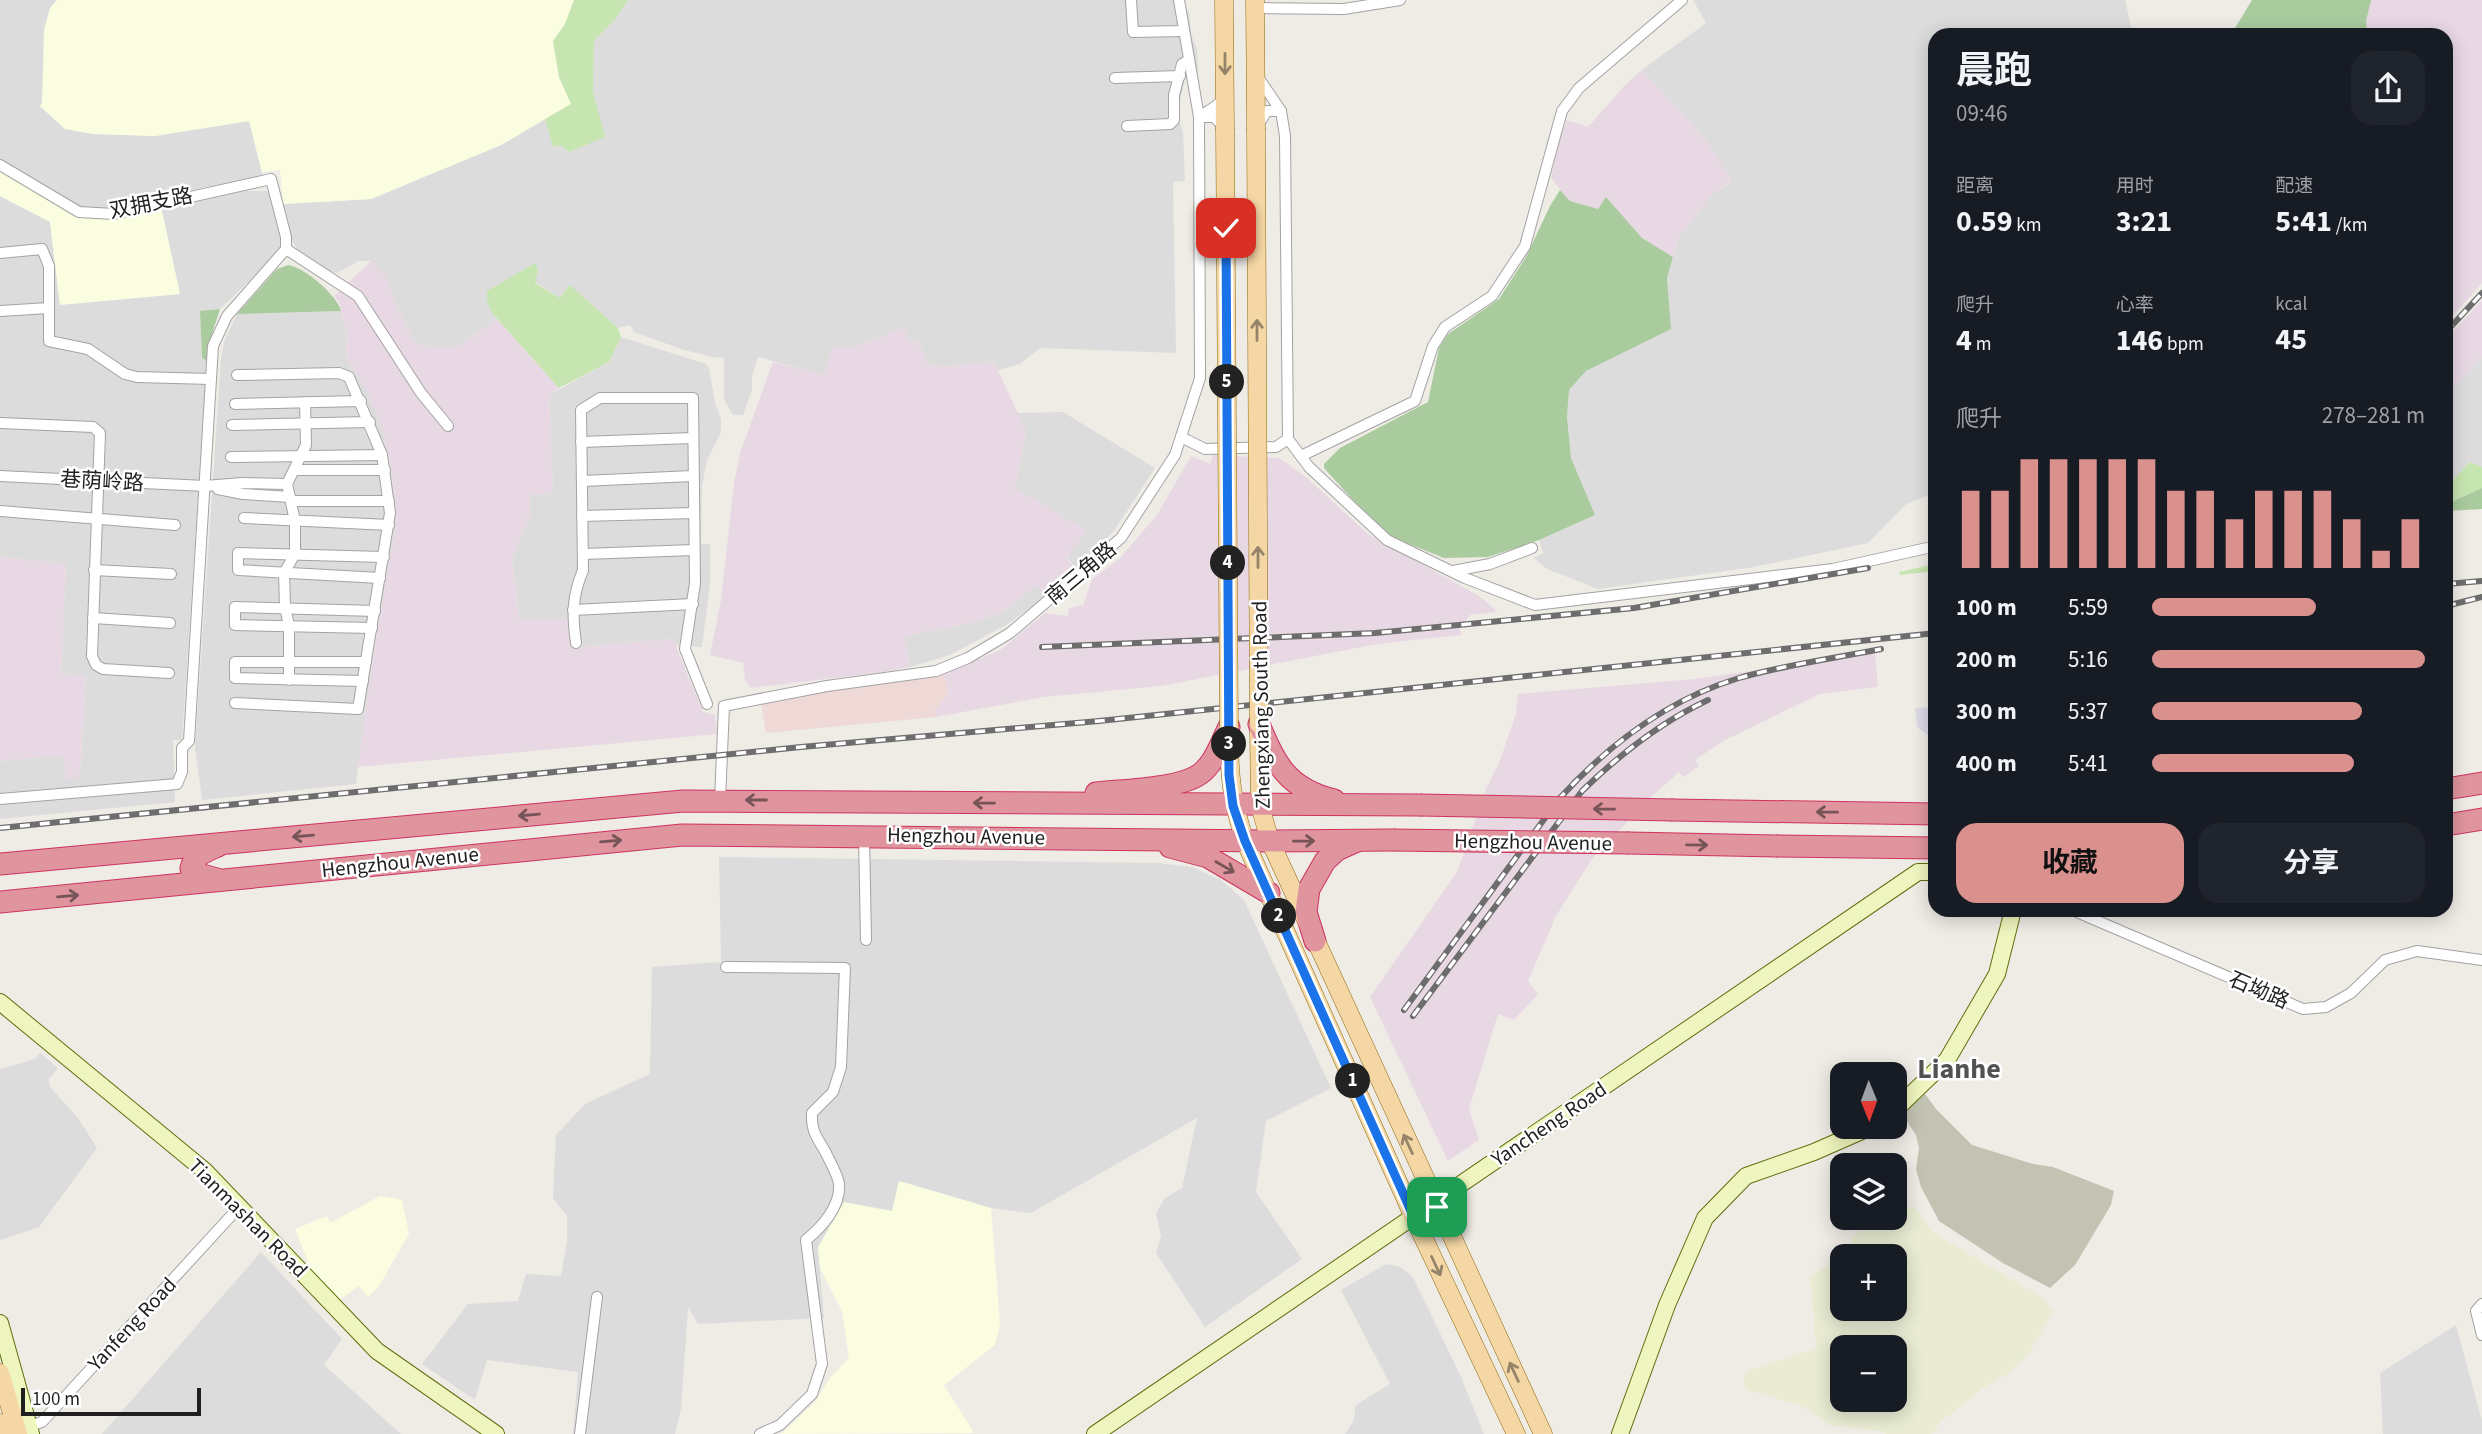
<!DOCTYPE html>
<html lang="zh">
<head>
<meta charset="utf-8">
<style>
  body { margin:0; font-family:"Source Sans 3","Noto Sans SC",sans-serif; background:#20242c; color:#f1f3f6; height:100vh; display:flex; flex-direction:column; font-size:26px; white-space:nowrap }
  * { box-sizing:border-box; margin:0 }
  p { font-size:23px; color:#9ea1a6 }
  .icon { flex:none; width:38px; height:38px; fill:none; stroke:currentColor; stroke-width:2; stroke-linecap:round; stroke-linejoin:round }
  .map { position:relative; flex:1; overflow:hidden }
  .side { position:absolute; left:1928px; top:28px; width:525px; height:889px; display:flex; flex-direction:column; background:#171b24; border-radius:21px; box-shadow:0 4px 18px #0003 }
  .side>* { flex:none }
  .needle { width:46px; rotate:179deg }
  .controls { position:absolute; left:1830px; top:1062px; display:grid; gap:14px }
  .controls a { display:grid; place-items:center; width:77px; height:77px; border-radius:14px; background:#171b24; box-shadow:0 4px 18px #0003; font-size:35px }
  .scale { position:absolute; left:21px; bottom:18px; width:180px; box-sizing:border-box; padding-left:7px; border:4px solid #1f1f1f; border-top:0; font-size:19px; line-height:24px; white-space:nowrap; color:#1f1f1f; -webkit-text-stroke:5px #fff; paint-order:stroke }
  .pin { position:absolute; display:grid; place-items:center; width:60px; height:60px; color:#fff; margin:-30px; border-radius:14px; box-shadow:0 4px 10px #0006 }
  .km { position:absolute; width:35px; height:35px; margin:-18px; border-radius:50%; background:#222; color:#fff; font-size:19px; line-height:35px; text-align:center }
  .round { display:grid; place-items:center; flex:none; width:74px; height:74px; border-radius:21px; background:#20242c }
  .headline { display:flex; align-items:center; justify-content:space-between; height:119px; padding:0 28px }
  h1 { font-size:38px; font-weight:700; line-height:52px }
  .stats { display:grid; grid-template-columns:repeat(3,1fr); gap:10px; height:119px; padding:7px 28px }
  .stats div { display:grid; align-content:center }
  .stats b { font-size:30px; font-weight:700 }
  .stats small { font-size:19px; font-weight:400 }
  .stats p { font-size:19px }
  .chart { height:196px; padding:14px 28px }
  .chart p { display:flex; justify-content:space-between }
  .chart svg { width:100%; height:126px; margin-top:7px; stroke:#da918e; stroke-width:6 }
  .primary-button { display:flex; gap:14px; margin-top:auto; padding:14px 28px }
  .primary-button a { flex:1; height:80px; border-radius:21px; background:#da918e; color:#111; font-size:28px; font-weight:700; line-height:80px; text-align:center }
  .primary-button a+a { background:#20242c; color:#f1f3f6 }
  ul { padding:0 28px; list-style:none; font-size:23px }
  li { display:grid; grid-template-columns:112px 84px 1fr; align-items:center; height:52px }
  li i { height:18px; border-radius:9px; background:#da918e }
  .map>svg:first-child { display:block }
</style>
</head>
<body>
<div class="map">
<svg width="2482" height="1434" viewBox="0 0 2482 1434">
  <rect width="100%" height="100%" fill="#efece6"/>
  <g fill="#dddcdc">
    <polygon points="0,0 57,0 50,8 42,103 40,106 65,129 93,134 155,136 249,121 263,178 205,187 117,209 80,207 0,159"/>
    <polygon points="628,0 1185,0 1186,11 1189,11 1191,35 1197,48 1198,75 1186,75 1179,105 1178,117 1183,132 1185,181 1173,182 1176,353 1040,348 1020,364 998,370 994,362 941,367 927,364 918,340 910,342 904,328 848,349 826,376 758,357 752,376 752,390 743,415 733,415 724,399 724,358 712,357 681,349 634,332 630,325 618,328 570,285 560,298 535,282 492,313 497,319 457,347 434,348 415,343 398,310 384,275 371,261 359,261 337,273 322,268 300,254 291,240 283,204 371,199 501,145 545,119 553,147 560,145 569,152 604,137 593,91 594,41 615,19"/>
    <polygon points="1693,0 2125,0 2133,35 1936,35 1935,492 1905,505 1868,543 1754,567 1598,589 1547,569 1534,558 1543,553 1539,540 1595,515 1571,458 1567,417 1569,390 1586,371 1670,329 1667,278 1679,237 1710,197 1731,181 1705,139 1642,70 1706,23"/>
    <polygon points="246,191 267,191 272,197 282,246 279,252 220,309 200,311 202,358 207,361 182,740 173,740 175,802 0,819 0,761 64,755 80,775 86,676 61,674 66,564 0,557 0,196 50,222 60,304 180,294 161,207"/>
    <polygon points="341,311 347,332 346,357 369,395 381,426 391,467 395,505 395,529 374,650 356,784 202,800 195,747 221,359 224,342 237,314"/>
    <polygon points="621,337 706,364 709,368 715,403 721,419 721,432 707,460 702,486 701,544 710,544 710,583 702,647 675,645 673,639 571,648 567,620 519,620 512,558 530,514 530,495 553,493 549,395 609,362"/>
    <polygon points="2482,357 2482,467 2469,462 2447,487 2447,393"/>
    <polygon points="1063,412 1155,468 1114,531 1076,569 1015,488 1026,430 1017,413"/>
    <polygon points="1037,584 1046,596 1008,624 950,655 910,667 904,636 972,623 1004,611"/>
    <polygon points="719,857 1159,863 1192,867 1221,880 1244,900 1331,1088 1266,1121 1256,1192 1302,1259 1205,1327 1156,1253 1161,1236 1156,1213 1165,1198 1182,1188 1197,1118 1031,1213 991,1208 899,1181 892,1211 818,1247 824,1318 698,1324 688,1307 681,1409 675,1434 573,1434 578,1372 487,1360 475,1400 422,1364 468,1304 518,1301 526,1274 561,1276 567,1241 567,1216 553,1198 556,1135 585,1104 650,1074 652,967 721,962"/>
    <polygon points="40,1053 58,1068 49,1079 50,1087 78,1118 97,1148 39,1227 0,1240 0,1069 35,1059"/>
    <polygon points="261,1252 342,1339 324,1365 401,1434 102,1434"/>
    <polygon points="1386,1264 1400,1267 1413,1277 1461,1377 1484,1434 1345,1434 1354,1420 1356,1405 1390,1384 1341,1290"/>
    <polygon points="2456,1325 2482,1421 2482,1434 2383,1434 2380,1373"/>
  </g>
  <polygon fill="#eed9d7" points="943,673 949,693 935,710 936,717 766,733 761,703 835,689 925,678"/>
  <g fill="#e8d8e4">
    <polygon points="2252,0 2482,0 2482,283 2447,322 2446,35 2231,35"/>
    <polygon points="1642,70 1705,139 1731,180 1710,197 1679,237 1673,257 1642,238 1606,198 1598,209 1570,201 1551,178 1560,138 1567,120 1588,127 1624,86"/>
    <polygon points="371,261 385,275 398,310 415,343 434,348 457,347 497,319 559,388 549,395 553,493 530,495 530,514 512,558 519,620 567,620 571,648 673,639 703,712 715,715 717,734 358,767 374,650 395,529 395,505 391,467 381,426 369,395 346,357 347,332 339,302 334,296"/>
    <polygon points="2482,300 2482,357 2447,393 2447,338"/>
    <polygon points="904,328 910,342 918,340 927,364 941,367 994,362 1026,430 1015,488 1086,530 1067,559 1076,569 1046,596 1037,585 1004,611 972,623 904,636 910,667 883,672 751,688 745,681 743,663 710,655 721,600 734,483 740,453 773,362 825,375 832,346 848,349"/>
    <polygon points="1213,455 1279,458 1306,477 1368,534 1479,596 1498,612 1470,615 1460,628 1461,635 1377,644 1161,686 1043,697 936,717 935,710 949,693 943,673 999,651 1045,613 1068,616 1069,608 1083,605 1092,579 1119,559 1157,515 1191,456 1210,464"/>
    <polygon points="0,557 66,564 61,674 86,676 80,775 76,778 66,780 63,755 0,761"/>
    <polygon points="1875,654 1878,687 1820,694 1723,741 1695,760 1699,766 1684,777 1679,772 1648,800 1592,859 1556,916 1528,981 1538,994 1514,1020 1498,1014 1469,1109 1479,1140 1448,1161 1370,997 1457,872 1486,789 1499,763 1516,714 1518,694 1694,679"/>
  </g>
  <g fill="#fbfde1">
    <polygon points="57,0 574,0 565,24 553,41 559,77 571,104 501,145 371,199 283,204 280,170 262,172 249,121 155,136 93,134 65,129 40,106 42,103 44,30 50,8"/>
    <polygon points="0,169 76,216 161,207 180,294 60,305 50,222 0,196"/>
    <polygon points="899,1181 991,1208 1000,1324 995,1345 944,1385 974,1433 781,1434 816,1401 830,1378 849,1358 842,1311 820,1268 818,1247 844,1202 892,1211"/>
    <polygon points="380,1196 402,1200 409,1234 378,1288 368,1297 359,1286 339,1300 313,1275 295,1229 327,1216 330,1223"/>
  </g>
  <polygon fill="#c2c3b2" points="1925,1094 1936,1109 1972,1145 2033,1164 2053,1167 2114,1191 2111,1205 2075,1265 2050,1288 2003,1263 1939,1221 1921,1187 1916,1169 1919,1148 1916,1135 1902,1114"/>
  <path fill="#e9ecd3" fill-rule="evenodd" d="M1914,1206L1932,1232L2042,1297L2053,1311L2028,1355L2009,1373L1986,1386L1943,1420L1931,1434H1886L1881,1431L1830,1425L1800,1405L1747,1390L1743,1380L1747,1371L1816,1348L1810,1276L1843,1258V1309H1895V1256H1846L1851,1254L1853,1236L1867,1229L1879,1218H1895V1210ZM1843,1348H1895V1400H1843Z"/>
  <g fill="#c7e5b0">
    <polygon points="574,0 628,0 615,19 594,41 593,91 605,137 569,152 560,145 553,147 545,119 571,104 559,77 553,41 565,24"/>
    <polygon points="535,263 538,270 535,283 560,298 570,285 618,328 621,337 609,362 559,388 492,313 487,301 487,291"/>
    <polygon points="2470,462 2482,467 2482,488 2447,504 2446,487"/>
    <polygon points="1935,564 1935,571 1900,575 1899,572"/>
  </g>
  <g fill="#a9cb9e">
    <polygon points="2252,0 2371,0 2366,21 2367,35 2231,35"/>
    <polygon points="1560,190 1570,201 1598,209 1606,197 1642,238 1673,257 1667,278 1671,329 1586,371 1569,390 1567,417 1571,458 1595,515 1539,540 1488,557 1444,558 1394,538 1364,512 1324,468 1324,464 1340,448 1428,402 1439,348 1448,334 1499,299 1526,257 1550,206"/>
    <path d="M288,265C304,267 337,295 341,311L237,314L277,269Z"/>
    <polygon points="220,309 208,346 207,361 202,358 200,311"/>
    <polygon points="2482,488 2482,509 2447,511 2447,504"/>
  </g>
  <polygon fill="#dbdae5" points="1935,707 1936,707 1935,741 1917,727 1915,708"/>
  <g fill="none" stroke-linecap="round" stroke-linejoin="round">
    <defs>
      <g id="street">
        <polyline points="1131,0 1133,32 1183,31"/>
        <polyline points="1179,0 1199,117 1214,117 1225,128"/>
        <polyline points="1255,8 1344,9 1400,0"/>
        <polyline points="1258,77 1281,111 1285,136 1288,439 1309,467 1387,540 1465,578 1535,605 1833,569 1936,546"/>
        <polyline points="1115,78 1180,76"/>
        <polyline points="1258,125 1267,111 1281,111"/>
        <polyline points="1127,126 1170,124 1174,120 1174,95 1182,64 1189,60"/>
        <polyline points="0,165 79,212 114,214 271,179 286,237 286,249 227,316 213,346 189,741 182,748 182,772 177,784 0,799"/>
        <polyline points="286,249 358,296 421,393 448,426"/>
        <polyline points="0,253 42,249 49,266 49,341 88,349 125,374 137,377 211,379"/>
        <polyline points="0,311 49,308"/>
        <polyline points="235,404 361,401"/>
        <polyline points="0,423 93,427 100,433 92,656 96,665 103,669 169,673"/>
        <polyline points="232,425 370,422"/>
        <polyline points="1181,437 1205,449 1276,447 1288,439"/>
        <polyline points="581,442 693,438"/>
        <polyline points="1301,456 1415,401 1433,346 1445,327 1492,296 1525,246 1562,111 1579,88 1682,0"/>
        <polyline points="231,457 382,455"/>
        <polyline points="294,470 385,470"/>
        <polyline points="0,476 205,486 242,483 287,484"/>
        <polyline points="582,481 693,476"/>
        <polyline points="218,489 243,494 290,497"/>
        <polyline points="291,501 389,501"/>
        <polyline points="0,511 175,525"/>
        <polyline points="582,516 694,513"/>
        <polyline points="244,518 389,525"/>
        <polyline points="583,554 694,550"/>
        <polyline points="94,570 171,574"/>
        <polyline points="1453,571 1490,564 1532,548"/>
        <polyline points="380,578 238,570 238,553 384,557"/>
        <polyline points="573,610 693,604"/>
        <polyline points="93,618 170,623"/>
        <polyline points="372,628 235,625 235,607 375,611"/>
        <path d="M576,643C572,614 572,597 583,570L581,410L600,398H693L695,583L685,649L707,704"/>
        <polyline points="289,680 289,626 285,607 284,573 295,554 295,521 287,484 306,445 305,402"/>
        <polyline points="363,681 235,678 235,662 366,662"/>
        <polyline points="235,703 358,709 390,513 382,455 349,377 339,373 237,375"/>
        <polyline points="720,801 724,706 827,686 936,671 968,658 1010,633 1121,538 1175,455 1200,378 1199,117 1216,106 1225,97"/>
        <polyline points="864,835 866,940"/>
        <polyline points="2072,910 2303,1009 2326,1007 2351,993 2385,960 2417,951 2482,960"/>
        <path d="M726,967L845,968L841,1067L833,1092L812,1113C811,1132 817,1137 826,1153C830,1162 838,1175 839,1184C841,1206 822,1227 806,1240L822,1364L812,1394L780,1425L760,1434"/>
        <polyline points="2482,1304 2476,1311 2482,1335"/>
        <polyline points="23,1428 42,1422 240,1206"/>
        <polyline points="580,1434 597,1297"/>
      </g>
      <g id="secondary">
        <polyline points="0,1002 205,1171 377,1351 496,1434"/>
        <polyline points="1895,1110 1947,1060 1997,974 2013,910"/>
        <polyline points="0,1323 31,1434"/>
        <polyline points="1095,1434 1918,872 1936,872"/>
        <polyline points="1620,1434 1667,1305 1705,1218 1746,1176 1814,1152 1871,1127"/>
      </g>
      <g id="primary">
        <polyline points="1224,0 1225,128"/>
        <polyline points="1255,0 1256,128"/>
        <polyline points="1259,729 1260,806 1270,841 1543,1434"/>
        <path d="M1229,730C1229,772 1231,800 1245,841L1416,1222L1516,1434"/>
        <polyline points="0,1373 18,1434"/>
        <polyline points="0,1423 3,1434"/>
      </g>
      <g id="highway">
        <path d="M1259,724C1275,764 1288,789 1334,800"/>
        <polyline points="2446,789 2482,783"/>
        <path d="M1096,793C1123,790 1179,789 1200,774C1215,763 1221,742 1229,727"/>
        <polyline points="1673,810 1936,814"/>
        <polyline points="2446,825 2482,819"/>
        <polyline points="1629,843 1776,846"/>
        <polyline points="1170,847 1208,857 1269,893"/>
        <polyline points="0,864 683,801 1420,805"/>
        <path d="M217,879L195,873L191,868C194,855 207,851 218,846"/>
        <polyline points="0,902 682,835 1270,841 1393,840"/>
        <polyline points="1315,941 1306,912 1309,889 1325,861 1337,850 1357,841"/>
      </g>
    </defs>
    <use href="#street" stroke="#a3a3a3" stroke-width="12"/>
    <use href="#secondary" stroke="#5f6f0d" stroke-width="18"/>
    <use href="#primary" stroke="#8e6a0c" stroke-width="19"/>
    <use href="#highway" stroke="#cd335f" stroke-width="23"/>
    <use href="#street" stroke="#fff" stroke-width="10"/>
    <use href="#secondary" stroke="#eff5be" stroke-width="16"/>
    <use href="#primary" stroke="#f5d7a5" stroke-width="18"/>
    <use href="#highway" stroke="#e0949e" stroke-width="21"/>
    <defs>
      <g id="rail">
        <polyline points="2446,332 2482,293"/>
        <polyline points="2446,584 2482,581"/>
        <polyline points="2446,606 2482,597"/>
        <polyline points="1042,647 1375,633 1634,608 1868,568"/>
        <polyline points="0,828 801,747 1099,721 1936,633"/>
        <path d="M1404,1010L1559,799C1608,745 1669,699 1739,678C1785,665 1835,658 1881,649"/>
        <path d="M1413,1016L1582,791C1619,755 1661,722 1708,700"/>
      </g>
    </defs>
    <use href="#rail" stroke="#6d6d6d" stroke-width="6"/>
    <use href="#rail" stroke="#fff" stroke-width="3.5" stroke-dasharray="10" stroke-linecap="butt"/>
    <defs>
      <g id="primary-bridge">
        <polyline points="1225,128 1229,727"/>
        <polyline points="1256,128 1259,724"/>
      </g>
      <g id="highway-bridge">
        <polyline points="1420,805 1673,810"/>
        <polyline points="1393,840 1629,843"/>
        <polyline points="1776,846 1936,848"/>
      </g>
    </defs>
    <use href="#primary-bridge" stroke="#8e6a0c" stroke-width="19" stroke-linecap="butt"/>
    <use href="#highway-bridge" stroke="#cd335f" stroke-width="23" stroke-linecap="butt"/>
    <use href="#primary-bridge" stroke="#f5d7a5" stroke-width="18"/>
    <use href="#highway-bridge" stroke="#e0949e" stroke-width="21"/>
  </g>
  <defs><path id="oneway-shaft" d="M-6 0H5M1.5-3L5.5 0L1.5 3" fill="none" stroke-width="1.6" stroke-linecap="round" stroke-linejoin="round" transform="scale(1.75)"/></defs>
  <g stroke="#958469">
    <use href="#oneway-shaft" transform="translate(1225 64) rotate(90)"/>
    <use href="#oneway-shaft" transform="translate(1257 330) rotate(-90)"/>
    <use href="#oneway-shaft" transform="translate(1258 557) rotate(-90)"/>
    <use href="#oneway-shaft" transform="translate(1408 1144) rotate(-115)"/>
    <use href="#oneway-shaft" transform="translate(1436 1266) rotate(65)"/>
    <use href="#oneway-shaft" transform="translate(1514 1372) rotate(-115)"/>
  </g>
  <g stroke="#765458">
    <use href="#oneway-shaft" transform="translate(756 800) rotate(180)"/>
    <use href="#oneway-shaft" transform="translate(984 803) rotate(-179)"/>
    <use href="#oneway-shaft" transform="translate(1604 809) rotate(-179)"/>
    <use href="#oneway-shaft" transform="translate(1827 812) rotate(-179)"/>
    <use href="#oneway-shaft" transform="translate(529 815) rotate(175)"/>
    <use href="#oneway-shaft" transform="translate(303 836) rotate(175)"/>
    <use href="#oneway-shaft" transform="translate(611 841) rotate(-5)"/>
    <use href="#oneway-shaft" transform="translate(1304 841) rotate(-1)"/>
    <use href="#oneway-shaft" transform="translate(1697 845) rotate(1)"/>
    <use href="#oneway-shaft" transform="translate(1225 867) rotate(30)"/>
    <use href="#oneway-shaft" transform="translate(68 896) rotate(-5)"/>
  </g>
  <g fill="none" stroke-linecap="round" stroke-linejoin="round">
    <defs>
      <polyline id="route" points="1226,228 1229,775 1233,806 1245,841 1416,1222 1437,1207"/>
    </defs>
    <use href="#route" stroke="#fff" stroke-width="14"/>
    <use href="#route" stroke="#1a73e8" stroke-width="9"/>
  </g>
  <g text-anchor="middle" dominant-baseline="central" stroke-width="5" stroke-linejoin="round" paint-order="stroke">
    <g font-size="21" fill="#1f1f1f" stroke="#fff">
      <text transform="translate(151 203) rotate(-11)">双拥支路</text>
      <text transform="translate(102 481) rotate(3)">巷荫岭路</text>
      <text transform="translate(1081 573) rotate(-40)">南三角路</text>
      <text transform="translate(1261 705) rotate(-91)">Zhengxiang South Road</text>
      <text transform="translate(966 836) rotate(1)">Hengzhou Avenue</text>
      <text transform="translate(1533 842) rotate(1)">Hengzhou Avenue</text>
      <text transform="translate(400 862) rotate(-6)">Hengzhou Avenue</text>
      <text transform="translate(2259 990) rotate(23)">石坳路</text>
      <text transform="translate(1549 1124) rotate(-34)">Yancheng Road</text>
      <text transform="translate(248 1218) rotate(45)">Tianmashan Road</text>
      <text transform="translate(132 1324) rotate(-47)">Yanfeng Road</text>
    </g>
    <g font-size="28" font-weight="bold" fill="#525252" stroke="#fff">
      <text x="1959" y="1069">Lianhe</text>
    </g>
  </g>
</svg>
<div class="controls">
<a><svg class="needle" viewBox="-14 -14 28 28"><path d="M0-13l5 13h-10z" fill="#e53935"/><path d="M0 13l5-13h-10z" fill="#9ea1a6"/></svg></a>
<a><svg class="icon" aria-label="layers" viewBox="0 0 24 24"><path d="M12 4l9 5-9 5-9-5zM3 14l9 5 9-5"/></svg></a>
<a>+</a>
<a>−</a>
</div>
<div class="scale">100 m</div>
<div class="pin" style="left:1437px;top:1207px;background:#1e9e55"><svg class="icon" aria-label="arrive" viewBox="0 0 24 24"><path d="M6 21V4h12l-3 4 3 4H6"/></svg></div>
<div class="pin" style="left:1226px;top:228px;background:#d93025"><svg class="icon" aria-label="check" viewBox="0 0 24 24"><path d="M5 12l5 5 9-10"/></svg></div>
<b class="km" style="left:1353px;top:1081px">1</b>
<b class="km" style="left:1279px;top:916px">2</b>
<b class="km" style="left:1229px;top:744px">3</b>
<b class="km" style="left:1228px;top:563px">4</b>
<b class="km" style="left:1227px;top:382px">5</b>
<section class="side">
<div class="headline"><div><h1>晨跑</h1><p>09:46</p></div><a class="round"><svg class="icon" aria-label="share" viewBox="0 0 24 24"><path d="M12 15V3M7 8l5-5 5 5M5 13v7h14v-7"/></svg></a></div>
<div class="stats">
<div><p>距离</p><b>0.59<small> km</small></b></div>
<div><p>用时</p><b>3:21</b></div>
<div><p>配速</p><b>5:41<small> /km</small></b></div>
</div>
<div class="stats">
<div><p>爬升</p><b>4<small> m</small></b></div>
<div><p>心率</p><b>146<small> bpm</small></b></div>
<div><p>kcal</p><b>45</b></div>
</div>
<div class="chart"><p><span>爬升</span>278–281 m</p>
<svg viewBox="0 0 160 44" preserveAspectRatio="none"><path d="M5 44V17M15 44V17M25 44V6M35 44V6M45 44V6M55 44V6M65 44V6M75 44V17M85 44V17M95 44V27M105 44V17M115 44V17M125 44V17M135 44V27M145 44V38M155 44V27"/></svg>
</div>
<ul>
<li><b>100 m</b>5:59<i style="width:60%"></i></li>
<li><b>200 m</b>5:16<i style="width:100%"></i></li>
<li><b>300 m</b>5:37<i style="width:77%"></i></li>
<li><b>400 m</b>5:41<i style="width:74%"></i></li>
</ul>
<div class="primary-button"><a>收藏</a><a>分享</a></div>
</section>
</div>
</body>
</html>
